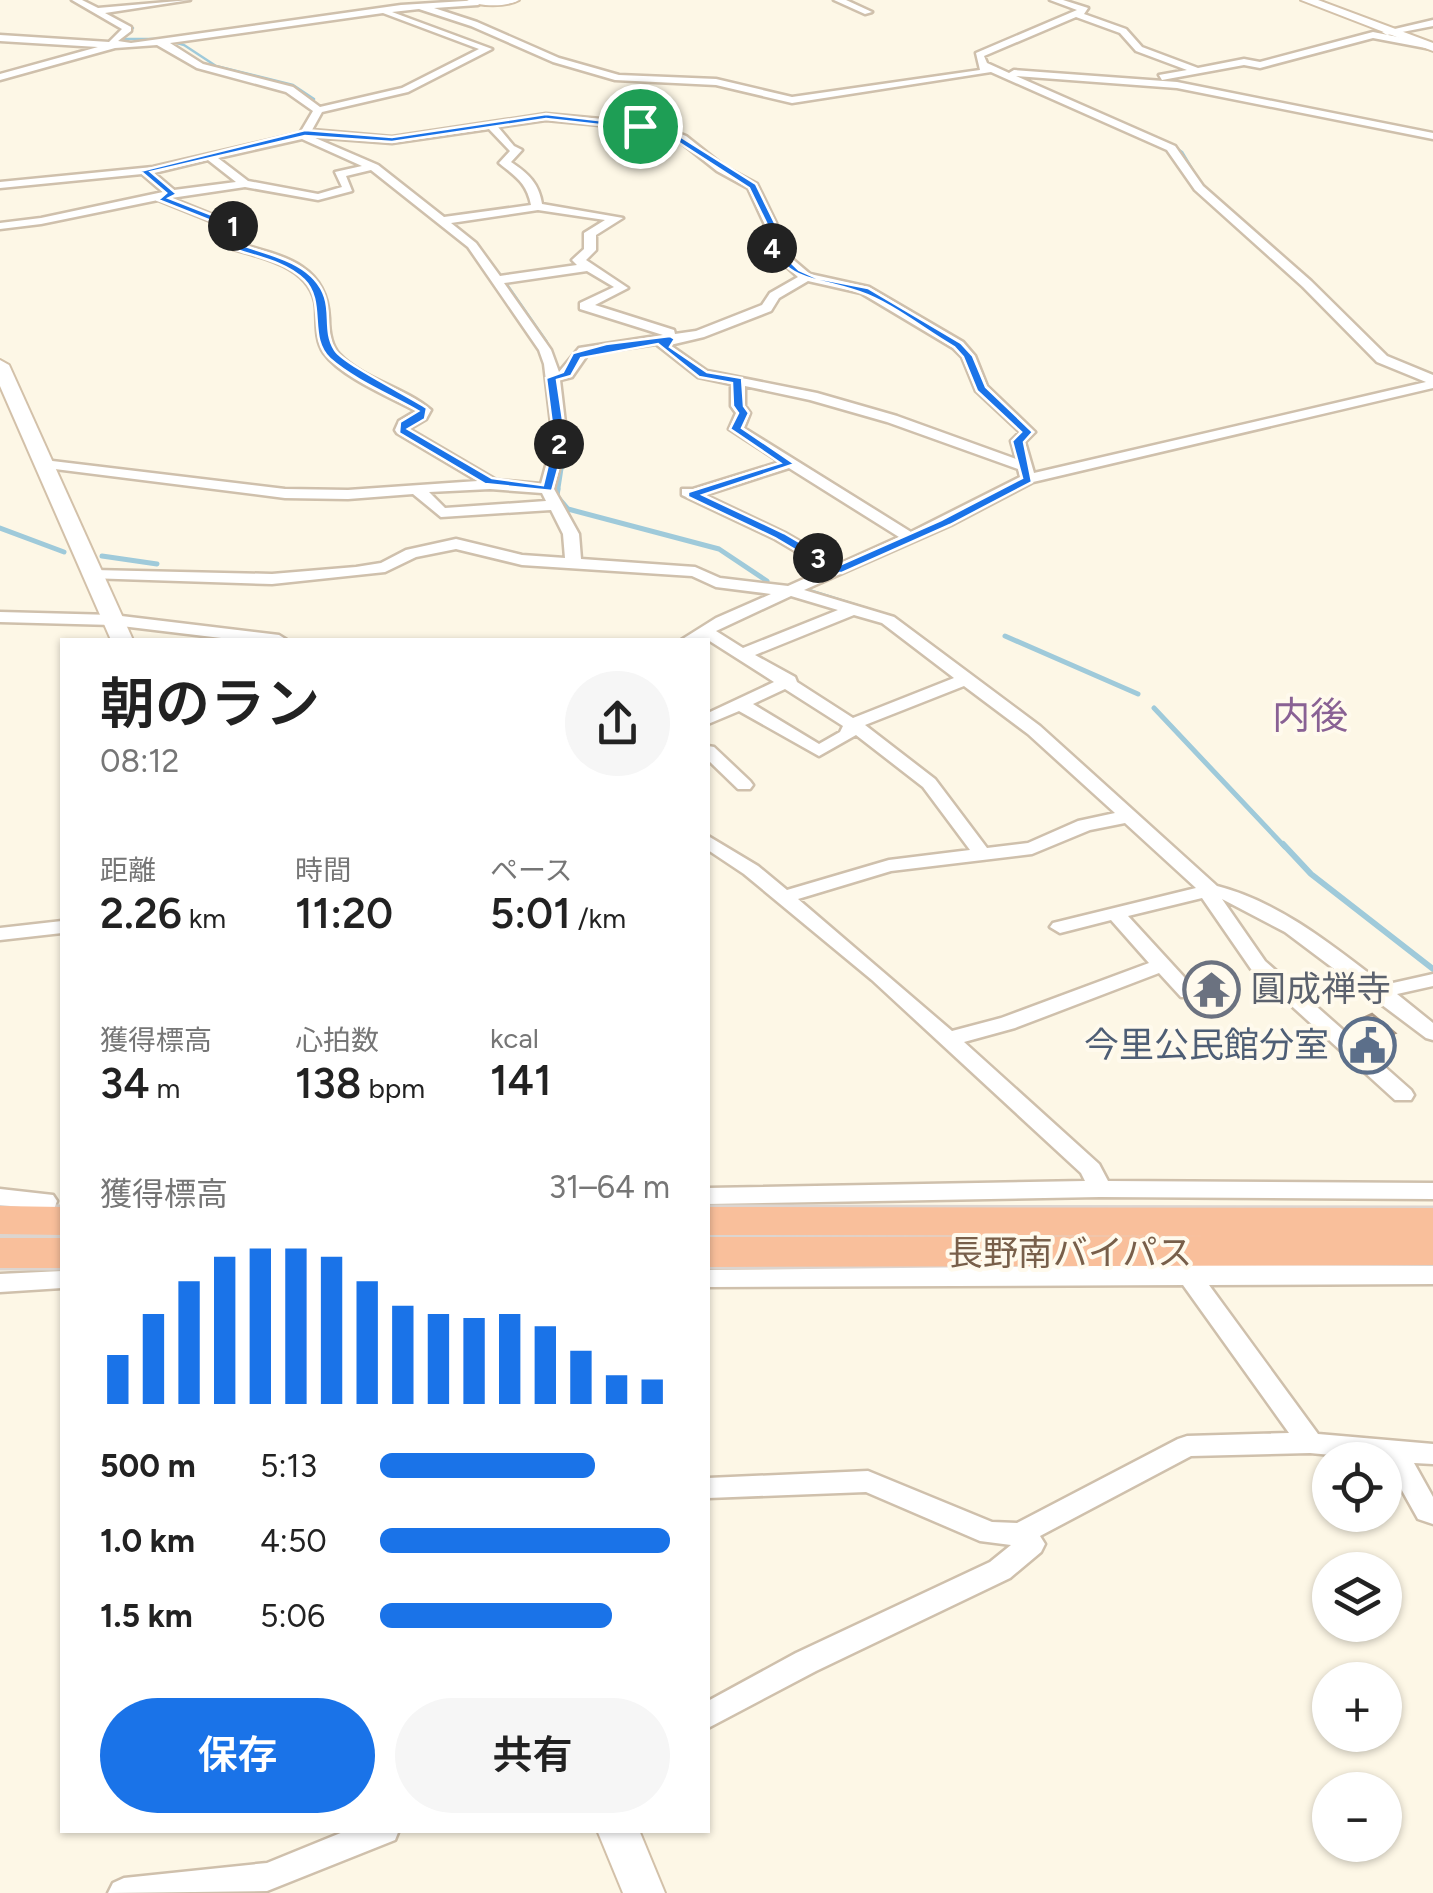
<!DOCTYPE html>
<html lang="ja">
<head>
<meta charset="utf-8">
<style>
  body { margin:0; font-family:Figtree,"Noto Sans JP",sans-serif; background:#f6f6f6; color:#222; height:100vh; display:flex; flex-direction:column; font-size:38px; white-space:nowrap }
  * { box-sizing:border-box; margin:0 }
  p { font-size:32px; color:#767676 }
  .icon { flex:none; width:55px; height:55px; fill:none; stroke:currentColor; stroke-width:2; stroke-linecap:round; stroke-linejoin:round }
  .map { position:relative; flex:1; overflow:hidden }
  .drawer { position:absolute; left:60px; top:638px; width:650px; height:1195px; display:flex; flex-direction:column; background:#fff; border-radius:0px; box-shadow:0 2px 8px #0004 }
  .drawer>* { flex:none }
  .controls { position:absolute; left:1312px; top:1442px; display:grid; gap:20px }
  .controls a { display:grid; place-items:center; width:90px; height:90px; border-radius:50%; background:#fff; box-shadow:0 2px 8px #0004; font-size:50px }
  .pin { position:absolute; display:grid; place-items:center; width:85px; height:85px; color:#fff; margin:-42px; border:5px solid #fff; border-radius:50%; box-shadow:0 2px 10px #0007 }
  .km { position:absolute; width:50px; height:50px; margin:-25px; border-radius:50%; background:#222; color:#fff; font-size:28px; line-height:50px; text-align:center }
  .round { display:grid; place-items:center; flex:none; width:105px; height:105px; border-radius:52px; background:#f6f6f6 }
  .headline { display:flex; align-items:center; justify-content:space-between; height:170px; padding:0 40px }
  h1 { font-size:55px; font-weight:600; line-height:75px }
  .stats { display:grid; grid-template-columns:repeat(3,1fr); gap:15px; height:170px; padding:10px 40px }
  .stats div { display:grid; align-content:center }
  .stats b { font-size:42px; font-weight:600 }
  .stats small { font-size:28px; font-weight:400 }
  .stats p { font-size:28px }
  .chart { height:280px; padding:20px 40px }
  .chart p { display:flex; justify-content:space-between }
  .chart svg { width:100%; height:180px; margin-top:10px; stroke:#1a73e8; stroke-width:6 }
  .button { display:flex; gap:20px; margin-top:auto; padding:20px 40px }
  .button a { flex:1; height:115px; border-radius:60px; background:#1a73e8; color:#fff; font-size:40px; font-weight:600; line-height:115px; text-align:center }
  .button a+a { background:#f6f6f6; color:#222 }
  ul { padding:0 40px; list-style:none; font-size:32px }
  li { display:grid; grid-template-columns:160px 120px 1fr; align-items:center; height:75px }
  li i { height:25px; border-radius:12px; background:#1a73e8 }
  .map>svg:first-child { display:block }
</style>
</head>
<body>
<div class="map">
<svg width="1433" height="1893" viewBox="0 0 1433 1893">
  <rect width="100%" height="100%" fill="#fdf7e6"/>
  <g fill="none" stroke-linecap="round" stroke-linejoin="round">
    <g stroke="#9fcada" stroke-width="2.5">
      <polyline points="1059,0 1089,9 1079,15"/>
      <polyline points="123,23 133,28 119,39 163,39 184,45 216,66 293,85 314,99"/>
      <polyline points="984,61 982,58 1003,47"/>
      <polyline points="1172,145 1182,152 1200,182"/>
      <polyline points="378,167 400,183"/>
    </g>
    <g stroke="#9fcada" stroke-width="4">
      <polyline points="478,247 501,277"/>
      <polyline points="503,280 546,342 556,368"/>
      <polyline points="558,491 566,440"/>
    </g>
    <g stroke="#9fcada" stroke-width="5">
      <polyline points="558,489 557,496 568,509 719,549 767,581"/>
      <polyline points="0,528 64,552"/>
      <polyline points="102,556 157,564"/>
      <polyline points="808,591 891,617"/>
      <polyline points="1005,636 1138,694"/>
      <polyline points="1154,708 1285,847"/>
    </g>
    <polyline stroke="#9fcada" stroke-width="6" points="1283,844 1311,874 1433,969"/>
    <defs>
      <g id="street">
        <path d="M72,0H82L98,8L190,0L105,13L131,27V31L118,41L131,43L401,5L481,0L482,2L478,5L434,8L477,22L559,58L619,75L716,79L792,97L980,70L976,53L1077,10L1050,0H1063L1088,8L1084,14L1126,29L1142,47L1198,68L1244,59L1260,62L1373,32L1433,44L1431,49L1373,38L1260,68L1244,65L1162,80L1159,75L1187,70L1136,51L1120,33L1076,17L984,56L987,63L1009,73L1014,70L1177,82L1433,133V139L1177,88L1016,76L1175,146L1203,186L1311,281L1387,356L1433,375V388L1033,482L951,525L804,590L894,617L1040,726L1217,886C1280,902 1333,946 1384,985L1433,974V986L1397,994L1433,1023V1040L1426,1038L1285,932L1222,899L1265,961L1411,1090L1414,1095L1411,1100H1395L1251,969L1202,898L1128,916L1195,989L1198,993L1195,997H1181L1159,973L1015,1028L964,1042L1099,1164L1108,1181L1433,1183V1199L1100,1197L708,1204V1188L1085,1181L1081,1173L872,980L744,874L708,850V836L758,866L787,890L889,860L970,850L923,787L856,735L819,756L739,711L708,724V713L774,682L705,638L681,640L716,618L771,594L716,587L692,576L522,565L456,549L416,557L385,572L272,584L88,578L86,575L94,570L272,574L356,567L381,563L406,550L456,539L522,555L565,558L563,534L551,510L441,517L413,494L348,499L285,498L39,467L37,464L44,460L285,489L348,490L478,481L397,433L395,430L399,421L416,411C390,397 341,377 324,353C315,340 317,323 316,308C313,268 265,258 233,249L230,229L158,200L41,224L0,229V223L41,218L163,192L142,174L0,188V182L153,167L300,133L313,111L286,92L197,68L157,45L115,48L0,80V74L98,47L0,41V35L109,42L122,29ZM419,9L471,26L553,62L615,80L716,85L792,103L991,72L1167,150L1195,190L1303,287L1377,362L1426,382L1034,473L1025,442L1035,432L987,386L975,356L963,342L869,287L810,274L769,239L778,227L757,184L725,167L686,136L655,124L546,114L392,137L312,130L322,112L408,92L492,49L392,12ZM383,13L479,49L402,88L320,107L293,87L203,64L170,43ZM546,120L653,130L678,140L717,171L748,188L766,227L757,240L798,277L770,293L762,305L696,331L675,334L674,330L595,305L628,288L586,260L596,250V235L623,218L542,204C539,184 529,174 511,162L522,150L514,146L498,127ZM489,129L510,151L499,163C516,177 527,183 531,205L444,217L378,165L313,137L392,143ZM302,139L362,166L335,172L342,187L318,194L248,181L218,158ZM208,160L236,182L174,190L154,173ZM371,170L468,247L539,350L544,364L553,440L541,484L496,480L409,429L426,419L431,410C404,387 364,380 339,354C330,344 329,330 329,318C327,266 285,256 243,245L244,230L238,225L171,198L245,187L318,200L352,191L346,176ZM538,210L605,220L584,233V249L572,260L577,265L500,276L476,243L451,223ZM587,271L614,287L580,303V309L663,335L579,348L559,372L551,350L504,283ZM808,281L861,293L953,348L962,357L976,391L1020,432L1011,441L1016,459L897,416L817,393L707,371L670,345L704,337L771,311L779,298ZM656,344L698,377L731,384V406L736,413L729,429L780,462L693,489H682V495L775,539L826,569L788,586L720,578L695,567L581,559L579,534L554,489L567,440L560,380L572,377L588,354ZM745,386L810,400L887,422L1018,469L1020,477L911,532L744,428L750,413L745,406ZM789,468L899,537L839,564L785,533L705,495ZM490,489L542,493L546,501L445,508L429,492ZM791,596L838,610L743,648L716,631ZM854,615L882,623L954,678L853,718L797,682L795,677L755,655ZM964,686L1028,734L1115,813L1078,821L1028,843L987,848L935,779L865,725ZM785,689L843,726L840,732L819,744L753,704ZM1125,823L1196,888L1053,923L1050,927L1060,933L1111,920L1149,963L1001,1018L952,1031L798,899L891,871L1032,854L1090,830Z"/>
        <polygon points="834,0 846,0 872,12 865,14"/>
        <polygon points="1433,20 1433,26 1387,35 1382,32"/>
        <polygon points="0,612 113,615 279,635 287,640 238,640 113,625 0,622"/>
        <polygon points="708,746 714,747 750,781 753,785 750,789 738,789 708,760"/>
        <polygon points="62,921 62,933 0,940 0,928"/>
        <polygon points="0,1189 53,1195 57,1201 48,1226 32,1226 28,1220 32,1208 0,1205"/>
        <polygon points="1188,1265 1433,1266 1433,1284 1209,1285 1318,1434 1433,1444 1433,1464 1414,1463 1433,1497 1433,1524 1418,1519 1385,1460 1310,1453 1191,1456 1040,1536 1045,1544 1041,1552 1010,1578 816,1671 708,1728 708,1701 796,1653 990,1562 1011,1545 980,1541 866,1492 708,1498 708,1478 868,1471 992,1522 1017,1523 1178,1439 1187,1436 1289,1433 1183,1285 708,1287 708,1270"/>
        <polygon points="62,1271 62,1288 0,1292 0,1274"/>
        <polygon points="348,1830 399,1830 395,1840 267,1891 108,1893 113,1883 124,1878 267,1863"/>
      </g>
      <g id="secondary">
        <path d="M467,0H519C507,7 479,7 467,0Z"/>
        <polygon points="1301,0 1318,0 1433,43 1433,51"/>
        <polygon points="0,360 9,365 133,640 111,640 0,386"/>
        <polygon points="597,1830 639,1830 665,1893 623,1893"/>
      </g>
      <g id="highway">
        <polygon points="0,1206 62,1207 62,1235 0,1234"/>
        <polygon points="708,1207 1433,1208 1433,1265 708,1267 708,1237 1215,1236 708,1235"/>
        <rect x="0" y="1238" width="62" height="30"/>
      </g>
    </defs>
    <use href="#street" stroke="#cfc0ac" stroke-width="5"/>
    <use href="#secondary" stroke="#d3c1a9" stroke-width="4"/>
    <use href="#highway" stroke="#dcd5d0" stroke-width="5"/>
    <use href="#street" fill="#fff" fill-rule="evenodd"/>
    <use href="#secondary" fill="#fff" fill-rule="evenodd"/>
    <use href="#highway" fill="#f9bf9b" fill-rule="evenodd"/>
  </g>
  <polygon fill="#d2bba3" points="1372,1014 1391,1049 1377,1055 1356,1036 1359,1020"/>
  <polygon fill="#ab9884" points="1395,1033 1391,1049 1377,1055 1380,1038"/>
  <polygon fill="#f4d9bd" stroke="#ab9884" stroke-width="2.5" points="1372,1014 1395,1033 1380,1038 1359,1020"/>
  <path fill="#1a73e8" stroke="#fff" stroke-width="2.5" fill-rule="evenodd" d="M546,114L667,128L756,184L777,227L768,240L799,270L817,278L868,288L961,343L973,356L986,387L1033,432L1024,442L1032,482L950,525L842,573H834L775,538L688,497V492L780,463L730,429L738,413L733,406L732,383L699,377L658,344L581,358L571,376L557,380L566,440L552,491L485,484L399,433L400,422L418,411C390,395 354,380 330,359C307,338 326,302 304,280C286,262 257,257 233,249L231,229L158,200L166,193L140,171L305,130L392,137ZM546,119L662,132L749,188L768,227L759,240C801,287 805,274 859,292C892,303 924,330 954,347L963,357L977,391L1021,432L1012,441L1022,478L941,520L839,565L784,533L703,495L795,464L742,428L749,413L744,406L742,378L707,372L670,347L675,339L670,336L606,344L573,353L563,372L546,378L554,440L543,485L492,478L408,429L425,419L427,408C409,396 344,364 335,350C324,333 331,315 325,297C314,263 271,255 242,245L243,230L238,225L169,198L177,194L151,172L305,136L392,142Z"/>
  <defs>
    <symbol id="temple-ring" viewBox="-11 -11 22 22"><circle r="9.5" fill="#fffaed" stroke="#6b7280" stroke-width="1.5"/><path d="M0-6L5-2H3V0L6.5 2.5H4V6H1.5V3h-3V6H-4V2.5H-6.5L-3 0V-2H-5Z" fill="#6b7280"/></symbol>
    <symbol id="civic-ring" viewBox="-11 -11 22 22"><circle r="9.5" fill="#fffaed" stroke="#5c6f8a" stroke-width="1.5"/><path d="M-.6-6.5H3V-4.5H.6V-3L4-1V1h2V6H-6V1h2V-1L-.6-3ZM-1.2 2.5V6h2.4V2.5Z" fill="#5c6f8a"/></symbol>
  </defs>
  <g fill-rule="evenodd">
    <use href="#temple-ring" x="1180" y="958" width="63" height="63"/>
    <use href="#civic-ring" x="1336" y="1014" width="63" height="63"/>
  </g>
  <g text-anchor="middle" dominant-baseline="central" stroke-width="8" stroke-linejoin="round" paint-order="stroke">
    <g font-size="35" fill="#5b616d" stroke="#fffaed" text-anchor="start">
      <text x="1251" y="989">圓成禅寺</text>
    </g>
    <g font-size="35" fill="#4e5e75" stroke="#fffaed" text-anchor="end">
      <text x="1329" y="1045">今里公民館分室</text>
    </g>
    <g font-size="35" fill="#785f4a" stroke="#fffaed">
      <text x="1070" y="1253">長野南バイパス</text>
    </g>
    <g font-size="38" fill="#896194" stroke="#fffaed">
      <text x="1310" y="716">内後</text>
    </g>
  </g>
</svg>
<div class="controls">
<a><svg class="icon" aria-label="locate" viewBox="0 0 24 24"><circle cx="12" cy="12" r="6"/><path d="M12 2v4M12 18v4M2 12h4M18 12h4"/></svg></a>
<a><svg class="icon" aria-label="layers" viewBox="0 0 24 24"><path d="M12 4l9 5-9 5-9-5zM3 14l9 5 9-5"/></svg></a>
<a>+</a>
<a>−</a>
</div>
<div class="pin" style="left:640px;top:126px;background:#1e9e55"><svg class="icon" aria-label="arrive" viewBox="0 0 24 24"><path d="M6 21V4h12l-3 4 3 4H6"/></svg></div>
<b class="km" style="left:233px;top:226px">1</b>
<b class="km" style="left:559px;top:444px">2</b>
<b class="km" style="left:818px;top:558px">3</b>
<b class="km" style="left:772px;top:248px">4</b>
<section class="drawer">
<div class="headline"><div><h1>朝のラン</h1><p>08:12</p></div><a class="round"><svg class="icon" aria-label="share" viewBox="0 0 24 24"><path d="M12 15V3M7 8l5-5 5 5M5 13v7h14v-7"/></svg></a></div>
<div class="stats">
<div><p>距離</p><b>2.26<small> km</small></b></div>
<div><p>時間</p><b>11:20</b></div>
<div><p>ペース</p><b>5:01<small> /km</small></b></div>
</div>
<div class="stats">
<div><p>獲得標高</p><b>34<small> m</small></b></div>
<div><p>心拍数</p><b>138<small> bpm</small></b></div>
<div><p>kcal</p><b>141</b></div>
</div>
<div class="chart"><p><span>獲得標高</span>31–64 m</p>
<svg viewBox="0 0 160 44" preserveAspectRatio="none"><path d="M5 44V32M15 44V22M25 44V14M35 44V8M45 44V6M55 44V6M65 44V8M75 44V14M85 44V20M95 44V22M105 44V23M115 44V22M125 44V25M135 44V31M145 44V37M155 44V38"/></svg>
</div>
<ul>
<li><b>500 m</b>5:13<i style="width:74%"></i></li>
<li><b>1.0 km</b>4:50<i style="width:100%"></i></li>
<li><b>1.5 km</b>5:06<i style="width:80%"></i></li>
</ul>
<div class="button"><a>保存</a><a>共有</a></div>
</section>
</div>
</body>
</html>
